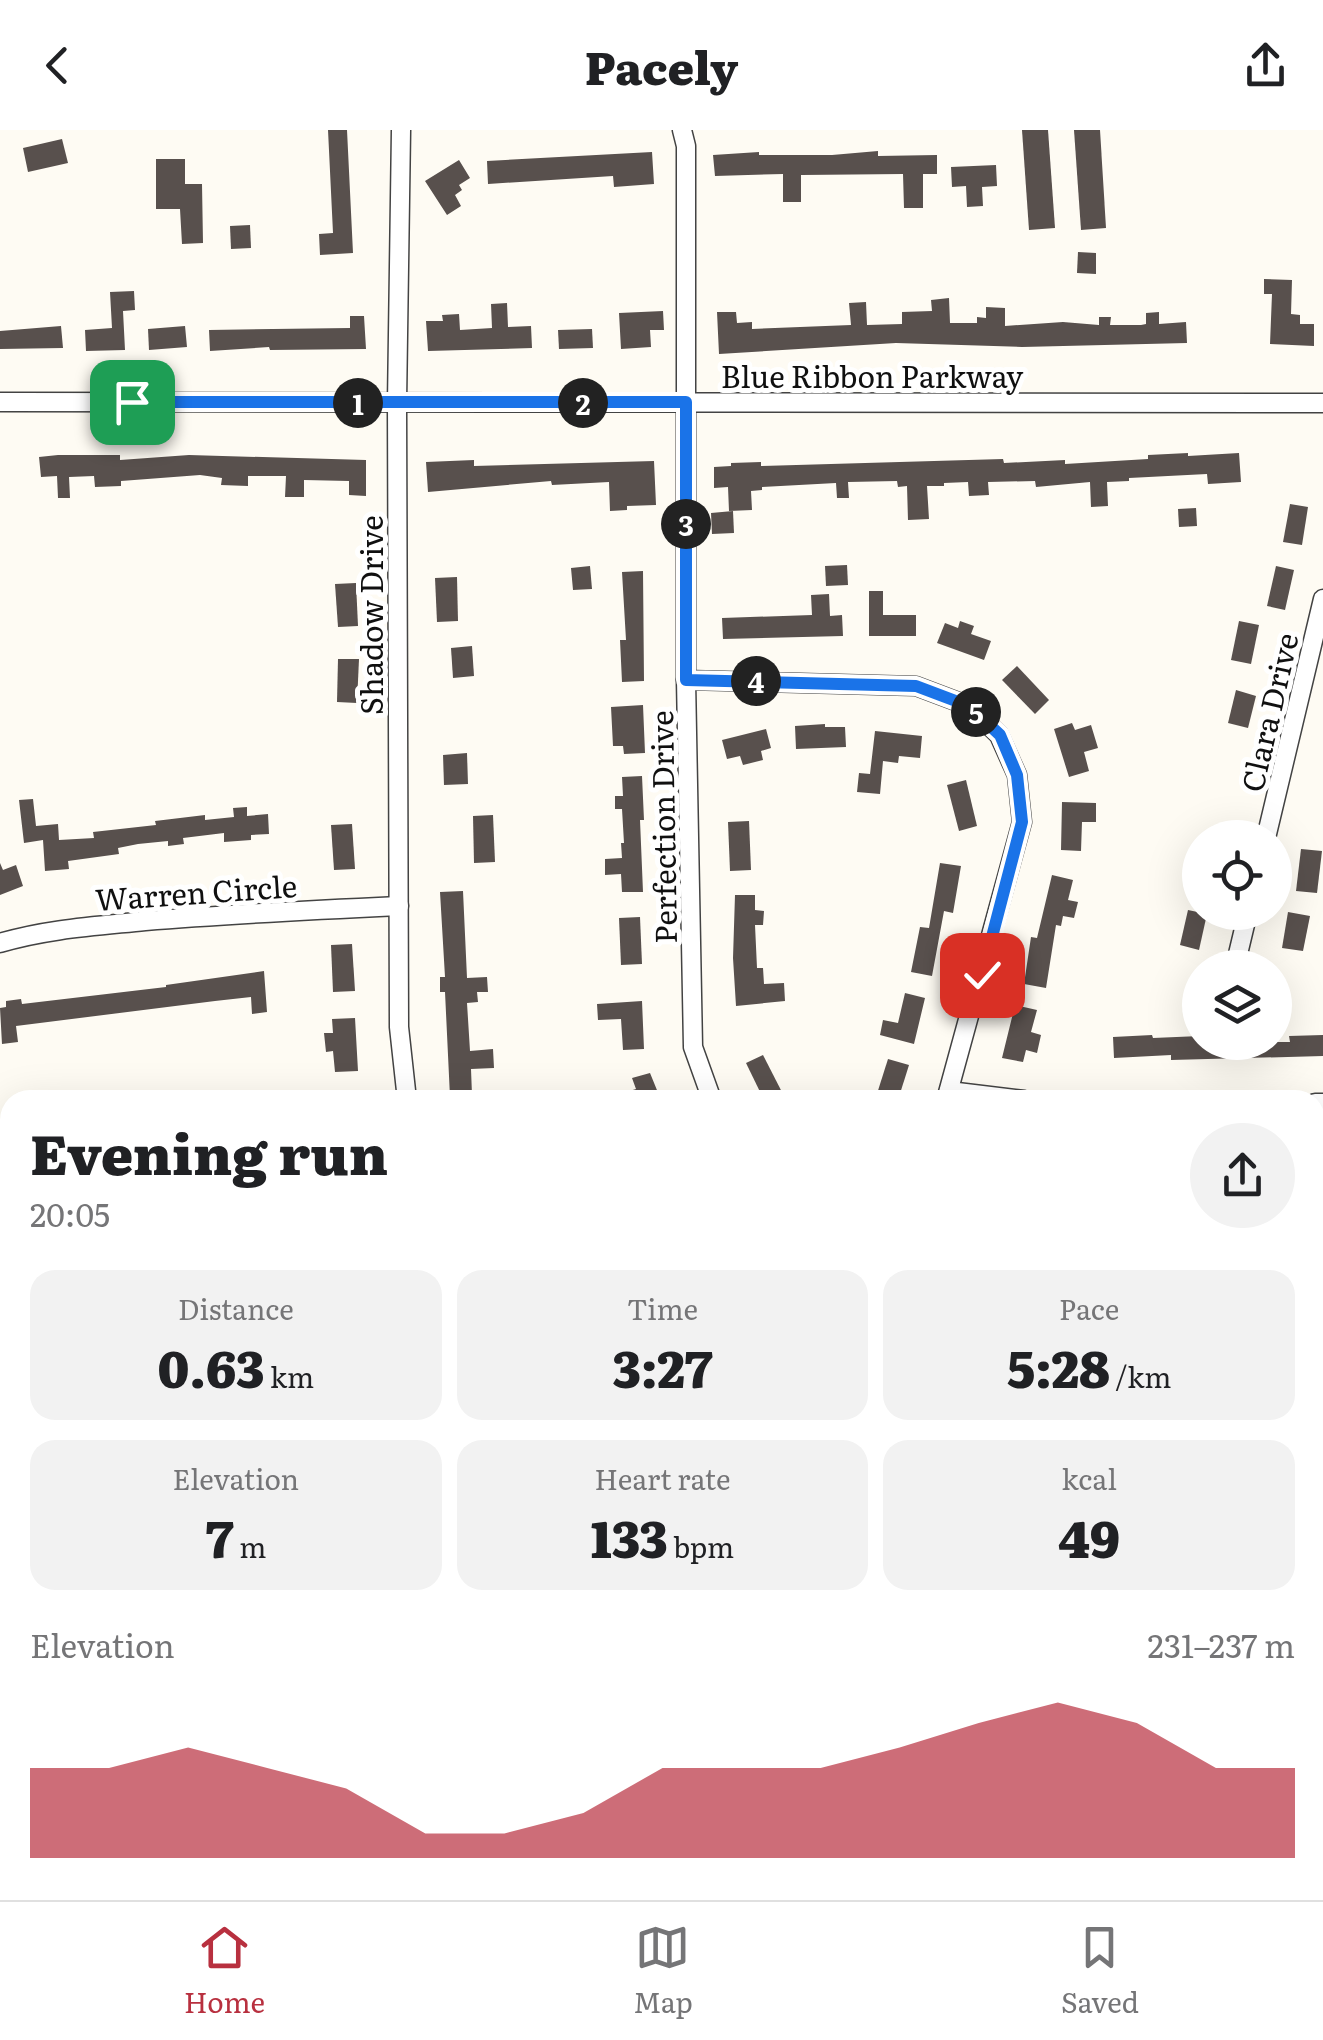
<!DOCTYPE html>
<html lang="en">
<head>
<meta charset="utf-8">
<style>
  body { margin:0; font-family:Literata,serif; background:#f2f2f2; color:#202124; height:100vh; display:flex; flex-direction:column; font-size:38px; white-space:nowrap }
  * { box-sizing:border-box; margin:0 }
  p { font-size:32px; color:#757577 }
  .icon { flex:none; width:55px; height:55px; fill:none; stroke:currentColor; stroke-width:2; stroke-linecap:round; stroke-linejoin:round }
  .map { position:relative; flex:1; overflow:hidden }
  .side { position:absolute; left:0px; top:960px; width:1325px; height:810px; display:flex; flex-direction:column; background:#fff; border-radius:30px 30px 0 0; box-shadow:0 10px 40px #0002 }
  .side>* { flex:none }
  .controls { position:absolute; left:1182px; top:690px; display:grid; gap:20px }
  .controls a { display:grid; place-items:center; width:110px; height:110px; border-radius:50%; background:#fff; box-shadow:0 10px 40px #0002; font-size:50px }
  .pin { position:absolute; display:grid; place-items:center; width:85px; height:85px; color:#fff; margin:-42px; border-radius:20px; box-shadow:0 5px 15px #0006 }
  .km { position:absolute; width:50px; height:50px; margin:-25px; border-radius:50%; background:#222; color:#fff; font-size:28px; line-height:50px; text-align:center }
  .round { display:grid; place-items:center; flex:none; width:105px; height:105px; border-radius:52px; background:#f2f2f2 }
  .head { display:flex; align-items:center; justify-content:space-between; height:170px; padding:0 30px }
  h1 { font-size:55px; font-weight:800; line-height:75px }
  .figures { display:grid; grid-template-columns:repeat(3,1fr); gap:15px; height:170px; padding:10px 30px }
  .figures div { display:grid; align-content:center; border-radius:25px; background:#f2f2f2; text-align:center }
  .figures b { font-size:50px; font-weight:800 }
  .figures small { font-size:28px; font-weight:400 }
  .figures p { font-size:28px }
  .chart { height:280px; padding:20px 30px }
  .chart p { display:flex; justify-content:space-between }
  .chart svg { width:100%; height:180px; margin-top:10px; fill:#b8303f; opacity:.7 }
  header { display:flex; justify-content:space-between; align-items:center; height:130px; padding:0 30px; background:#fff; font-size:45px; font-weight:800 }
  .dock { display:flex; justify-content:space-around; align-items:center; height:140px; border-top:2px solid #e0e0e0; background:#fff; font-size:28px; color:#757577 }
  .dock a { display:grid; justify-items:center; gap:5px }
  .dock .selected { color:#b8303f }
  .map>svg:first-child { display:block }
</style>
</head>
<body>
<header><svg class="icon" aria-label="back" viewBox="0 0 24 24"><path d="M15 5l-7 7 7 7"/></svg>Pacely<svg class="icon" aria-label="share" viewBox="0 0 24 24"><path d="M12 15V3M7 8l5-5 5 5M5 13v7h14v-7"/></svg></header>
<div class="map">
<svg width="1323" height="1770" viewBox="0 0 1323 1770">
  <rect width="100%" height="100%" fill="#fefbf3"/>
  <g fill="#58504d">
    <polygon points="328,0 347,0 353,123 320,125 319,104 333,103"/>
    <polygon points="1022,0 1048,0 1055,98 1029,100"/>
    <polygon points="1074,0 1100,0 1106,98 1081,100"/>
    <polygon points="62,9 68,33 28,42 23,18"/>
    <polygon points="878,21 878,26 937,25 937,44 923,44 923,78 904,78 903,44 801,45 801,72 783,72 783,44 715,46 713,25 759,22 759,25 832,25"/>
    <polygon points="652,22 654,54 614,57 613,46 488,54 487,31"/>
    <polygon points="156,29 185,29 185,54 202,54 203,113 182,114 180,79 156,79"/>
    <polygon points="459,30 470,48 459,55 462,60 455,65 461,76 447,85 425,51"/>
    <polygon points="996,35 997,56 982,57 983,76 967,77 966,56 952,57 951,37"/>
    <polygon points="250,95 251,118 231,119 230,96"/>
    <polygon points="1078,122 1096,123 1096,144 1077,143"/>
    <polygon points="1264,149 1292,150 1291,184 1300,185 1300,194 1314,194 1314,216 1270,214 1272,164 1264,164"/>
    <polygon points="134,161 135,180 123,181 125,220 86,221 85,200 112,198 110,162"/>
    <polygon points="949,168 950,193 977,193 977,187 986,188 986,177 1005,178 1005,196 1063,192 1099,195 1099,187 1111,187 1110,195 1141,195 1146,194 1146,183 1159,182 1159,194 1186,192 1187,213 1022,217 896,213 719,224 717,182 736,182 737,193 752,192 752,199 851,195 849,173 866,172 867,195 902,194 902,182 932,181 931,170"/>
    <polygon points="507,173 508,197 531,196 532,218 428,221 426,191 443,191 442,185 459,184 460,200 492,198 491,174"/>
    <polygon points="663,181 664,200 650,200 651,217 621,219 619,183"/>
    <polygon points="350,186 364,186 366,219 270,220 269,217 210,221 209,200 350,198"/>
    <polygon points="61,196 63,218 0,219 0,201"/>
    <polygon points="185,196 187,217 149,220 148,199"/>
    <polygon points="592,199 593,218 559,219 558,200"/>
    <polygon points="1188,323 1188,326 1239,323 1241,352 1208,354 1207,344 1129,348 1129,351 1107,352 1108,376 1091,377 1090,352 1036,357 1035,351 988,352 989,365 969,366 968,352 944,353 944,356 927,356 929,389 908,390 907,356 898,357 897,351 848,352 849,368 837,368 836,353 762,357 762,360 751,361 752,380 729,381 728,357 714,358 714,337 731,336 731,333 761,332 761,336 1003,329 1004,333 1065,330 1065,334 1148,329 1148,325"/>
    <polygon points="58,325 120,325 120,330 189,325 366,330 366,366 349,365 349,351 304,350 304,367 285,367 286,346 248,346 248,356 221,355 222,348 200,345 121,351 121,356 95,357 94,346 69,347 70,368 58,368 57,346 41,347 39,327"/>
    <polygon points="474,330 474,336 654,331 656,375 627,376 627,380 610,381 609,352 552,355 551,351 428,362 426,332"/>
    <polygon points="1290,374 1308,377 1302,415 1283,412"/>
    <polygon points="1196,378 1197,396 1179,397 1178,379"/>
    <polygon points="733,381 734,403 712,404 711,383"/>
    <polygon points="847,435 848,455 826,456 825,436"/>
    <polygon points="590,436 592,459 573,460 571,438"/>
    <polygon points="1276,436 1294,440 1285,480 1267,476"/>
    <polygon points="643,441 644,551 622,552 620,510 626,510 622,442"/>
    <polygon points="457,447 458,491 437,492 435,448"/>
    <polygon points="356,453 358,496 338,497 335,454"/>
    <polygon points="869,461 883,461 883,485 916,485 916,506 869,506"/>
    <polygon points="829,464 830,486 842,485 843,506 723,509 722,488 812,485 811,465"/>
    <polygon points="960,491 974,496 971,504 991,511 984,530 937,513 945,493 958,498"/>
    <polygon points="1239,491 1259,495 1251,534 1231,530"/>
    <polygon points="472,516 474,546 453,548 451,518"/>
    <polygon points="338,529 359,529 357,573 337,572"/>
    <polygon points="1017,536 1049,570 1035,584 1002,550"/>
    <polygon points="1236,560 1256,566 1248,598 1228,593"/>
    <polygon points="643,575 645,623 624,624 623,616 613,616 611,577"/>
    <polygon points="1072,593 1075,600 1091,595 1098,618 1084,622 1089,641 1069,647 1054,599"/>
    <polygon points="825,594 825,597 845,597 846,617 796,619 795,596"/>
    <polygon points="766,599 771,618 761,621 763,630 743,635 740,626 727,629 722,610"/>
    <polygon points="875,601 922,606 920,628 899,626 898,633 883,631 880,664 857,662 859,643 870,644"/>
    <polygon points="467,623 468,654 444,655 443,625"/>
    <polygon points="642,646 644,690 640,690 643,762 622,762 621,744 605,745 605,729 622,728 621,713 624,713 622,679 615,679 615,666 623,666 622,647"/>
    <polygon points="966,650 977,696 959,701 947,655"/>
    <polygon points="33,669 36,696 58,694 59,710 94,708 93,702 156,695 155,691 205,685 205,690 234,687 233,678 247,677 247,686 268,684 269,704 251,705 251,710 224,712 224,703 183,708 184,714 168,716 168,711 138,714 118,718 119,724 68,731 69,739 45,741 43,710 24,713 19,670"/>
    <polygon points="1062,672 1096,673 1096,692 1082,692 1081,721 1061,720"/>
    <polygon points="493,685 495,732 474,733 473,686"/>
    <polygon points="749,691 751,740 730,741 728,692"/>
    <polygon points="352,694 355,739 334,740 331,695"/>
    <polygon points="1301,719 1322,721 1317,763 1296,761"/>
    <polygon points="0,733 3,740 16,735 23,756 0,765"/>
    <polygon points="940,733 961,736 953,783 944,781 932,846 911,842 920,797 929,798"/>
    <polygon points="1052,745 1073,750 1068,770 1078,772 1074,788 1063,786 1061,796 1056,795 1046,858 1024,854 1031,807 1037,808"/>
    <polygon points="463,761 467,848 487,847 488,862 477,862 478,872 467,873 470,921 493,919 494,938 471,939 472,965 450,967 445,862 440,862 440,847 445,847 440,762"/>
    <polygon points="735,765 755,765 755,780 764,781 763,795 755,795 757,838 763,838 764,854 784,853 785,871 736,876 733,828"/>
    <polygon points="1188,780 1207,784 1199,820 1180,815"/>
    <polygon points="1288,782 1310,786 1303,821 1282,818"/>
    <polygon points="640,787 642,834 621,835 619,788"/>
    <polygon points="352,814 355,861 333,862 331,815"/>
    <polygon points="264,841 267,882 252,884 251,867 215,871 16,896 18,912 2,914 0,878 6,877 6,871 21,869 22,874 166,857 166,855"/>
    <polygon points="905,863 925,868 914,914 880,905 883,890 898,893"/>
    <polygon points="642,871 644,919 623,920 621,889 598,890 597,874"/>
    <polygon points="1015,875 1037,880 1031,902 1041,905 1037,923 1026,920 1023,932 1002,928"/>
    <polygon points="355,888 358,941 335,942 333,921 326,922 324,903 333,903 332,889"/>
    <polygon points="1152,905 1153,908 1200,906 1200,912 1290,912 1289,906 1323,905 1323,926 1171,930 1171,925 1114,928 1113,907"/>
    <polygon points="763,925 786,970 764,970 746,933"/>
    <polygon points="888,929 909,935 898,970 875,970"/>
    <polygon points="650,943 661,970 611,970 610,967 636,959 632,948"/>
  </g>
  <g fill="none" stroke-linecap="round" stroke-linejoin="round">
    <defs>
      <polyline id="lane" points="1322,1757 1323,1758"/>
      <g id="street">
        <polyline points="401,0 397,273 399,897 407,970"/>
        <polyline points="682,0 686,16 686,550 693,917 712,970"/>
        <polyline points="0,272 1323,273"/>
        <polyline points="686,550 916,556 969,576 999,605 1017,645 1022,692 946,970"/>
        <polyline points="1266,708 1323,469"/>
        <path d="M0,813C46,799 97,796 145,791C229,784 314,780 399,776"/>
        <polyline points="1238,824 1248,782"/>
        <polyline points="949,961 1024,970"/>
        <polyline points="1315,973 1323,973"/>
        <polyline points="0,1079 10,1079"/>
        <polyline points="0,1482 10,1484"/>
        <polyline points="0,1672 10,1681"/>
        <polyline points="76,1760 83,1770"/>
        <polyline points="340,1760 341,1770"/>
        <polyline points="603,1770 604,1760"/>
      </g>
    </defs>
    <use href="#lane" stroke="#434343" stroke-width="12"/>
    <use href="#street" stroke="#434343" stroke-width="21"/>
    <use href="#lane" stroke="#fff" stroke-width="9"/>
    <use href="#street" stroke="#fff" stroke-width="18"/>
  </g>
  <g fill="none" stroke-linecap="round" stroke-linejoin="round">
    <defs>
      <polyline id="route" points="132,272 686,272 686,550 916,556 969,576 1000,605 1017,645 1022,692 982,845"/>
    </defs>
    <use href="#route" stroke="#fff" stroke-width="20"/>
    <use href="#route" stroke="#1a73e8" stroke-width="12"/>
  </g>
  <g text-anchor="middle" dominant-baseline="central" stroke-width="10" stroke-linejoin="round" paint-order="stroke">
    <g font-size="30" fill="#101010" stroke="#fff">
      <text x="872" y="245">Blue Ribbon Parkway</text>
      <text transform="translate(370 485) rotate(-90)">Shadow Drive</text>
      <text transform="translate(1268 582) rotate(-77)">Clara Drive</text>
      <text transform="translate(662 697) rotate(-91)">Perfection Drive</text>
      <text transform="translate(196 761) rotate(-4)">Warren Circle</text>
    </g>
  </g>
</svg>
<div class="controls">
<a><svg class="icon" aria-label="locate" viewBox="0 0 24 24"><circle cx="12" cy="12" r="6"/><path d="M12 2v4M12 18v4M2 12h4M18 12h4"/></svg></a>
<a><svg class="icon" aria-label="layers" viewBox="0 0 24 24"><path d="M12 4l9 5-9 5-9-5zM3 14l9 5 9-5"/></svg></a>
</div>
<div class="pin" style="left:132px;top:272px;background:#1e9e55"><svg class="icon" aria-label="arrive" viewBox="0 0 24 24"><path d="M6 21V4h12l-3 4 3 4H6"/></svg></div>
<div class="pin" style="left:982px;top:845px;background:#d93025"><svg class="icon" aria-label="check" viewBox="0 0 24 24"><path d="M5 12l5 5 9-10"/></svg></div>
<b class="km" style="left:358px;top:273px">1</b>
<b class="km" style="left:583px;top:273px">2</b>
<b class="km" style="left:686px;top:394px">3</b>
<b class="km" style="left:756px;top:551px">4</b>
<b class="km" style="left:976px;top:582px">5</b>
<section class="side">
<div class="head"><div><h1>Evening run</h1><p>20:05</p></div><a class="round"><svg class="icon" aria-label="share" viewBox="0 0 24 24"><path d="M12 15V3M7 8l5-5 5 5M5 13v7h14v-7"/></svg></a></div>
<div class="figures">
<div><p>Distance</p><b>0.63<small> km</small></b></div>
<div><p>Time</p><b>3:27</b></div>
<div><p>Pace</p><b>5:28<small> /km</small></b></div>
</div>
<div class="figures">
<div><p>Elevation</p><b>7<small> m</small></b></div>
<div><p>Heart rate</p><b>133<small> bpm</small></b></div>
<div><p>kcal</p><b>49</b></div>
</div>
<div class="chart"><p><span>Elevation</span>231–237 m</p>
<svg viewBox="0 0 160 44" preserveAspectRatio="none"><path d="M0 44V22L10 22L20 17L30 22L40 27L50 38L60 38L70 33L80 22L90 22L100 22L110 17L120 11L130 6L140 11L150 22L160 22V44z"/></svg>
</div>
</section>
</div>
<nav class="dock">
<a class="selected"><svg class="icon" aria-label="home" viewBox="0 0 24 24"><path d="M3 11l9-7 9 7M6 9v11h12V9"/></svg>Home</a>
<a><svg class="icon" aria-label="map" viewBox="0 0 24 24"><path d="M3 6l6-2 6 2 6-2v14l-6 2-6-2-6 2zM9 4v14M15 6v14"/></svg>Map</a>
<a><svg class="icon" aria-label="saved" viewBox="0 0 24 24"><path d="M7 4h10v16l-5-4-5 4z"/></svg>Saved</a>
</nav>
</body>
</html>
